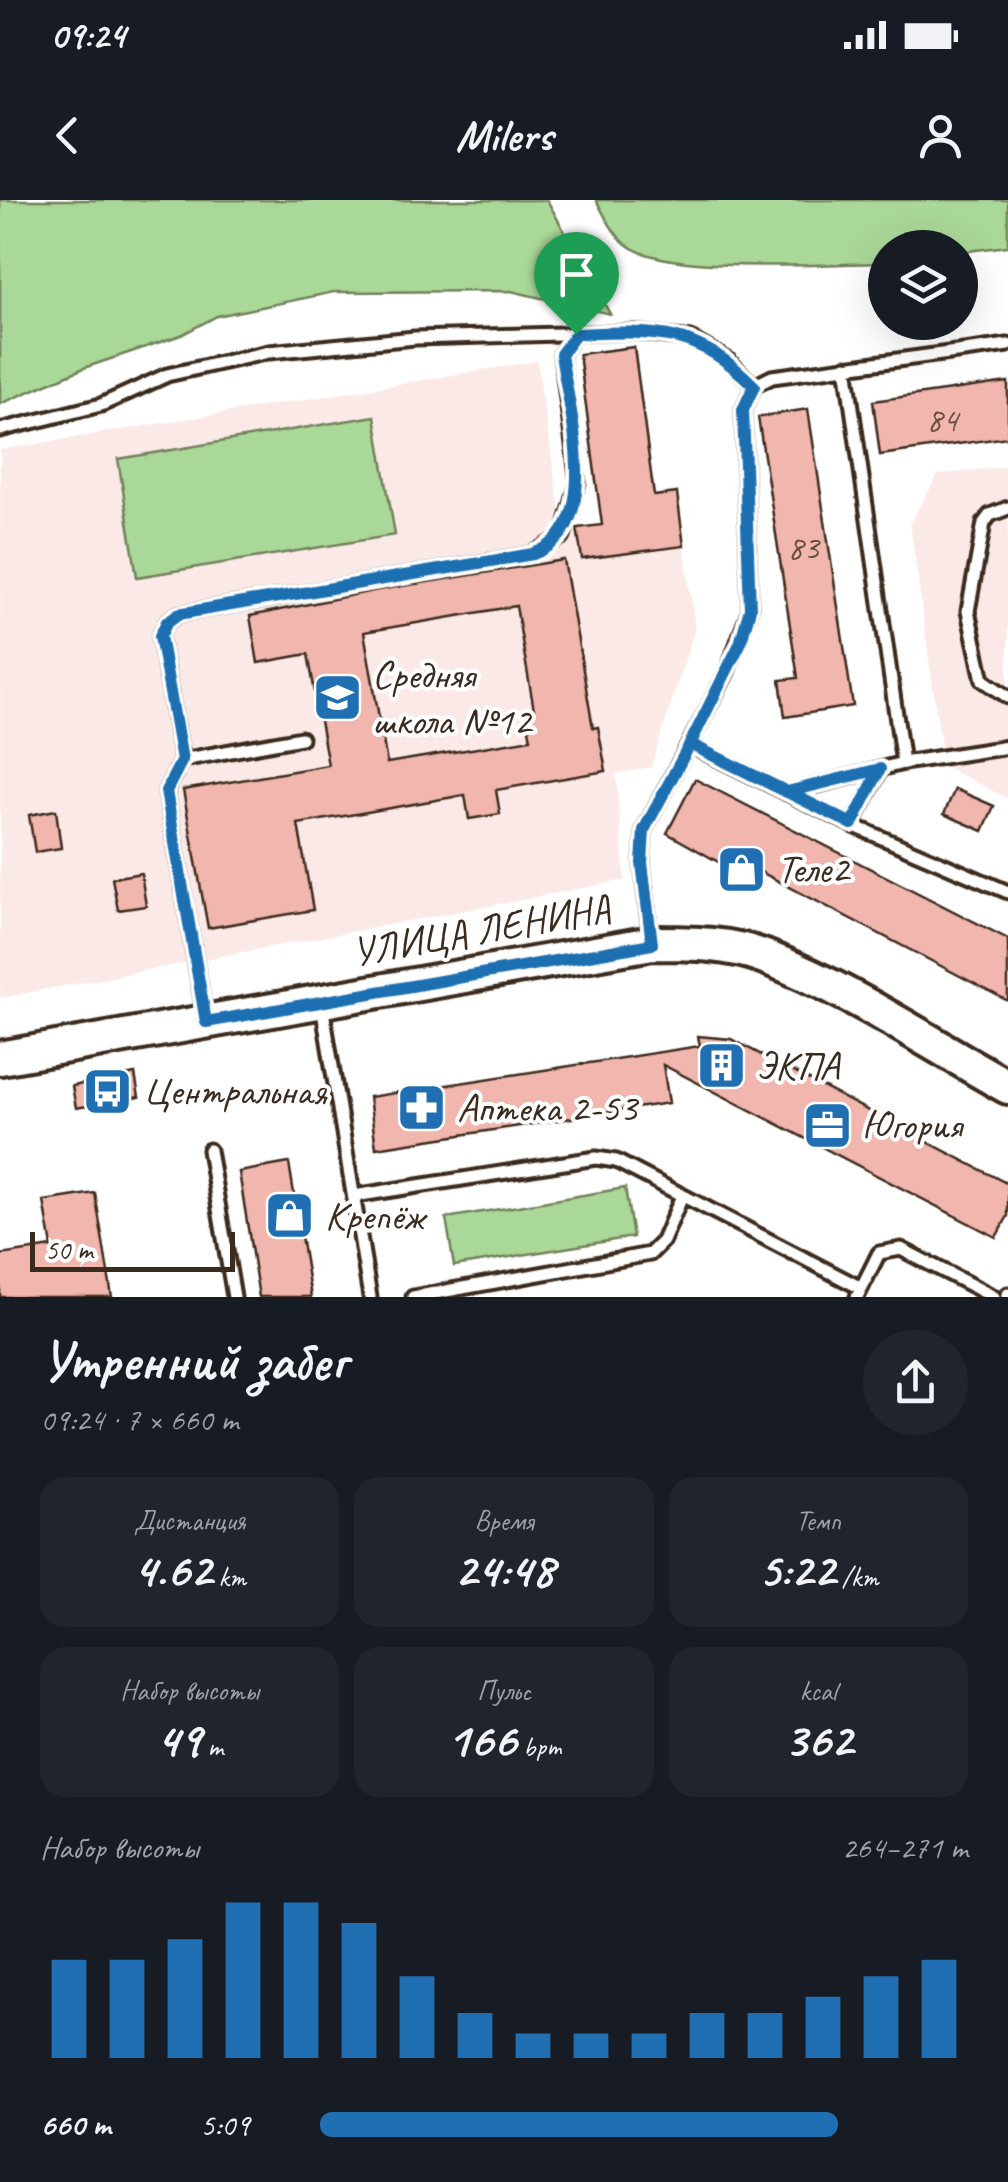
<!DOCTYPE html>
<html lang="ru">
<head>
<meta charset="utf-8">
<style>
  body { margin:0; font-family:Caveat,sans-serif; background:#20242c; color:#f1f3f6; height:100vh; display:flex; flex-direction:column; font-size:38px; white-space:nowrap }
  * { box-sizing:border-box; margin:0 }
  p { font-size:32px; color:#9ea1a6 }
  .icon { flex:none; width:55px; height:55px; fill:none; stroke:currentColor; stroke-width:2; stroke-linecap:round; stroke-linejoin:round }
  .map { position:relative; height:1097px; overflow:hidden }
  .drawer { display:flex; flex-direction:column; background:#171b24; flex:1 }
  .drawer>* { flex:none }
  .fabs { position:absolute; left:868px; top:30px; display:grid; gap:20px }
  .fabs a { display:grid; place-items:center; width:110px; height:110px; border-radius:50%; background:#171b24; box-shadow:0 10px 40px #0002; font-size:50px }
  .scale { position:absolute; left:30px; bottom:25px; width:205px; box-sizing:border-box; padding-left:10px; border:5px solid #3b2a1e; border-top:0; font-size:28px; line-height:35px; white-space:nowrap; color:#3b2a1e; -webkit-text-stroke:8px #fff; paint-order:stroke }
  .pin { position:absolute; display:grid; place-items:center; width:85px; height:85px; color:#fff; margin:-102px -42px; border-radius:50% 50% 50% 0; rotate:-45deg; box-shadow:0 0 10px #0007 }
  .pin .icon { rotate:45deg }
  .round { display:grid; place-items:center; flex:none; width:105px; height:105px; border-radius:52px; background:#20242c }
  .overview { display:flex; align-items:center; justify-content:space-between; height:170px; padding:0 40px }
  h1 { font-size:55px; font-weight:800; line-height:75px }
  .stats { display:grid; grid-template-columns:repeat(3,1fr); gap:15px; height:170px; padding:10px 40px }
  .stats div { display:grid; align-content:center; border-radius:25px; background:#20242c; text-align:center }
  .stats b { font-size:50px; font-weight:800 }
  .stats small { font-size:28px; font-weight:400 }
  .stats p { font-size:28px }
  .chart { height:280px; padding:20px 40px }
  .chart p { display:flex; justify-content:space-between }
  .chart svg { width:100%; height:180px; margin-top:10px; stroke:#1f6fb2; stroke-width:6 }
  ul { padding:0 40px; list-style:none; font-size:32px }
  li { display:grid; grid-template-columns:160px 120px 1fr; align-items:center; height:75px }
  li i { height:25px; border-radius:12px; background:#1f6fb2 }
  .status { display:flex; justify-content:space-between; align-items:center; height:70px; padding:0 50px; background:#171b24; direction:ltr }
  .status svg { height:28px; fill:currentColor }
  header { display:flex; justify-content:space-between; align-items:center; height:130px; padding:0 40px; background:#171b24; font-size:45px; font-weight:800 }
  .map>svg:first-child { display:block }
</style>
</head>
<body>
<div class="status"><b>09:24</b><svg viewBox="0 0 49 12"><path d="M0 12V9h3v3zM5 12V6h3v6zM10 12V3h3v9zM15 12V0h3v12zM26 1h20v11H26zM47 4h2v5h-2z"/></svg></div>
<header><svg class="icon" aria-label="back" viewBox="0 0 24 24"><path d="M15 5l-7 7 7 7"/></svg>Milers<svg class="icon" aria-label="person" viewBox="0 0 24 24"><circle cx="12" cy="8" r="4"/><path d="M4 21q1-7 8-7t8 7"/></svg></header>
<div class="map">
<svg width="1008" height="1097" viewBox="0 0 1008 1097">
  <rect width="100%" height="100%" fill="#fff"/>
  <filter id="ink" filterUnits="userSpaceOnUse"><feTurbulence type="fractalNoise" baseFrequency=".01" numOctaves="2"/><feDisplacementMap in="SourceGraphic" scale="20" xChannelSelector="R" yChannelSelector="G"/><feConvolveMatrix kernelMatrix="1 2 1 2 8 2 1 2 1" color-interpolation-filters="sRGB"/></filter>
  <g filter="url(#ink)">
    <g fill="#fbe9e7">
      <polygon points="537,161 560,312 577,328 582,359 684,346 695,428 651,567 616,574 625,680 0,798 0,250"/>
      <polygon points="1008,266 1008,599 944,566 910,323 938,275"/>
    </g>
    <g fill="#aad898" stroke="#72815b" stroke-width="2.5">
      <polygon points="0,0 547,0 610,114 511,91 334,92 217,116 181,135 84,168 0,204"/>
      <path d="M596,0H1008V46L960,52V48H885V63C831,63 664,76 626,44C613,34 604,14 596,0Z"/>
      <polygon points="375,216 395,335 137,377 118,259"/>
      <polygon points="625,988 633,1037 454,1066 446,1018"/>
    </g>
    <g fill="#f1b6ae" stroke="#3b2a1e" stroke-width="2.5" fill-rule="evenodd">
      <polygon points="634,147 654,296 677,293 684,346 582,359 577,328 602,325 579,154"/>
      <polygon points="1008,182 1008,237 880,255 873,201"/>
      <polygon points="808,209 853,506 785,517 780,480 798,478 758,217"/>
      <path d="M564,360L593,528L598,527L606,571L496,590L500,614L469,619L465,595L298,624L313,710L208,728L183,590L328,565L308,454L258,463L250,416L378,390ZM516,406L534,510L526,512L531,539L387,563L364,432Z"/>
      <polygon points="695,579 1008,739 1008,801 753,668 747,678 667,633"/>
      <polygon points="955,589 994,606 983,631 944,614"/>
      <polygon points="56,610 61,648 35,652 29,615"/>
      <polygon points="141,673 146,706 118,710 112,678"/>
      <polygon points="698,836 731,839 1008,984 1008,1016 996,1037 663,865 669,903 376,948 369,897 700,846"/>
      <polygon points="135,874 139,897 76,908 72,886"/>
      <polygon points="289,963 311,1097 259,1097 239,972"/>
      <polygon points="95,993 112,1097 0,1097 0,1055 52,1047 44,1001"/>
    </g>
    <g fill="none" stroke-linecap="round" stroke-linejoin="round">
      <defs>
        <g id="lane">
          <polyline points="0,230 101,205 167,175 269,152 415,138 633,132 691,139 728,160 754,186"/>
          <polyline points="1008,308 990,315 984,323 968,411 983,480 1008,497"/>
          <polyline points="690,545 852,625 1008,692"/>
          <polyline points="182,560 160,436 167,422 178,414 533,354 563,336 578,283 561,154 576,133"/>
          <polyline points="903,563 1008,547"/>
          <polyline points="787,593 903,563 846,166"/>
          <polyline points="852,625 881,569"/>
          <polyline points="651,739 642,663 644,630 727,472 750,409 743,210 754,186 772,177 1008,145"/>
          <polyline points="322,805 370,1097"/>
          <polyline points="205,817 166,591 182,560 301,538"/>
          <polyline points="209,950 234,1097"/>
          <polyline points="354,996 596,958 616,961 861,1088"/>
          <polyline points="413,1097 650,1054 663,1041 682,996"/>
          <polyline points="857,1097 879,1053 901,1049 994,1097"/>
          <polyline points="1007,1097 1008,1094"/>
        </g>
        <path id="secondary" d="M0,858L652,743C690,743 729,743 765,757C850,789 929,843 1008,887"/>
      </defs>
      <use href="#lane" stroke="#3b2a1e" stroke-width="19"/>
      <use href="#secondary" stroke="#3b2a1e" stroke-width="40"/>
      <use href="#lane" stroke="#fff" stroke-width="11"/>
      <use href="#secondary" stroke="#fff" stroke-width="32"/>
    </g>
  </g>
  <g fill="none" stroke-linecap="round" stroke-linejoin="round" filter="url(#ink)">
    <defs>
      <path id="route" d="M576,134L561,154C569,212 605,329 533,354L178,414L167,422L160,436L182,560L166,591L206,822L652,744L642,663L644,630L690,544L787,592L880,569L852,624L690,544L740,444L750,409L743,210L754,186C695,127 655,131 576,134"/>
    </defs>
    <use href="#route" stroke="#fff" stroke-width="20"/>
    <use href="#route" stroke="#1f6fb2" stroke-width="12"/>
  </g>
  <defs>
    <symbol id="school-square" viewBox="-11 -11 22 22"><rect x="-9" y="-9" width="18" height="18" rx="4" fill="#1f6fb2" stroke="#fff"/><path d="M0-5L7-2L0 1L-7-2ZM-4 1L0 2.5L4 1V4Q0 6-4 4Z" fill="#fff"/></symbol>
    <symbol id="shop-square" viewBox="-11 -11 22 22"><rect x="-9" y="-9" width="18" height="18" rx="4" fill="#1f6fb2" stroke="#fff"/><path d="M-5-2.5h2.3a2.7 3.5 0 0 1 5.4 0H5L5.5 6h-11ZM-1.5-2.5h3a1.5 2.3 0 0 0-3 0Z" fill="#fff"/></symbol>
    <symbol id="building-square" viewBox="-11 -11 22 22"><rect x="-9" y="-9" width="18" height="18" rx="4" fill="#1f6fb2" stroke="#fff"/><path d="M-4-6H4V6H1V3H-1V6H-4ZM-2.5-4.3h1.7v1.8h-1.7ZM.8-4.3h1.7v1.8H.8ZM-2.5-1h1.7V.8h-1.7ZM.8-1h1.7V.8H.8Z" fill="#fff"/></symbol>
    <symbol id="bus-square" viewBox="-11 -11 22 22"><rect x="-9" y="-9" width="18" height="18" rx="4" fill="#1f6fb2" stroke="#fff"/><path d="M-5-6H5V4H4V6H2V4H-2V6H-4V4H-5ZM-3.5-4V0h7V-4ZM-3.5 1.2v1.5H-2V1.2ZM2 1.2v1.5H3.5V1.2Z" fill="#fff"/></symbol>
    <symbol id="pharmacy-square" viewBox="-11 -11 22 22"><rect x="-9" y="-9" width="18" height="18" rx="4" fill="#1f6fb2" stroke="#fff"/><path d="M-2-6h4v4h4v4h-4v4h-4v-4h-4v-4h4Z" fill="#fff"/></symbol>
    <symbol id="office-square" viewBox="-11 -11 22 22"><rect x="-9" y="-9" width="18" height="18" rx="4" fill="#1f6fb2" stroke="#fff"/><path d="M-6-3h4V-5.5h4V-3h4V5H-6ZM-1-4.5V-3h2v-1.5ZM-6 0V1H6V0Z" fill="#fff"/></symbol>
  </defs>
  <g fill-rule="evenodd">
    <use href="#school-square" x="310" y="470" width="55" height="55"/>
    <use href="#shop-square" x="714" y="642" width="55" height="55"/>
    <use href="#building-square" x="694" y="838" width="55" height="55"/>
    <use href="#bus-square" x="80" y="864" width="55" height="55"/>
    <use href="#pharmacy-square" x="394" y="880" width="55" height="55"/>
    <use href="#office-square" x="800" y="898" width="55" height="55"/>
    <use href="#shop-square" x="262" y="988" width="55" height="55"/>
  </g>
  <g text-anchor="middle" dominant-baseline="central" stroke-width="8" stroke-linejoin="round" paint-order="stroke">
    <g font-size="35" fill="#684d42">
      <text x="942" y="219">84</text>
      <text x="803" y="347">83</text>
    </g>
    <g font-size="40" fill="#3b2a1e" stroke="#fff" text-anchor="start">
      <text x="372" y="475">Средняя<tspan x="372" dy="46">школа №12</tspan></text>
      <text x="777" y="669">Теле2</text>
      <text x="756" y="866">ЭКПА</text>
      <text x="143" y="891">Центральная</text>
      <text x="457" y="908">Аптека 2-53</text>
      <text x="862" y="925">Югория</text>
      <text x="325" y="1016">Крепёж</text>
    </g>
    <g font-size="40" fill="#3b2a1e" stroke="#fff">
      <text transform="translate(481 730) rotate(-10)">УЛИЦА ЛЕНИНА</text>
    </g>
  </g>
</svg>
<div class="fabs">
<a><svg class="icon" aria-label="layers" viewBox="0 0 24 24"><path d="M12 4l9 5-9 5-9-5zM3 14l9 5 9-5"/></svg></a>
</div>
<div class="scale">50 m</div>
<div class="pin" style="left:576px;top:134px;background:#1e9e55"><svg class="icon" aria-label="arrive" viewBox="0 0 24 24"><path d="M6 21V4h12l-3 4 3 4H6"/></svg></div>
</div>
<section class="drawer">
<div class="overview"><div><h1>Утренний забег</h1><p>09:24 · 7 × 660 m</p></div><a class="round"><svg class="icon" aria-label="share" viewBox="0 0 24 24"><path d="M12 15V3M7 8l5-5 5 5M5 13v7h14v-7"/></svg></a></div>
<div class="stats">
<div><p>Дистанция</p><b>4.62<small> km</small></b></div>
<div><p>Время</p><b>24:48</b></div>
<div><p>Темп</p><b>5:22<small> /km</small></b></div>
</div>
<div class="stats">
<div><p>Набор высоты</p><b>49<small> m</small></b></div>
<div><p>Пульс</p><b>166<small> bpm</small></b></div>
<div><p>kcal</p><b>362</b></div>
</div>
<div class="chart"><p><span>Набор высоты</span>264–271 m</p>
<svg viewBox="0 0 160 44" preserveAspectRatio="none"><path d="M5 44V20M15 44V20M25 44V15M35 44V6M45 44V6M55 44V11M65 44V24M75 44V33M85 44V38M95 44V38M105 44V38M115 44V33M125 44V33M135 44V29M145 44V24M155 44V20"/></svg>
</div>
<ul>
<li><b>660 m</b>5:09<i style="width:80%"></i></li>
</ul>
</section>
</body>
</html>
